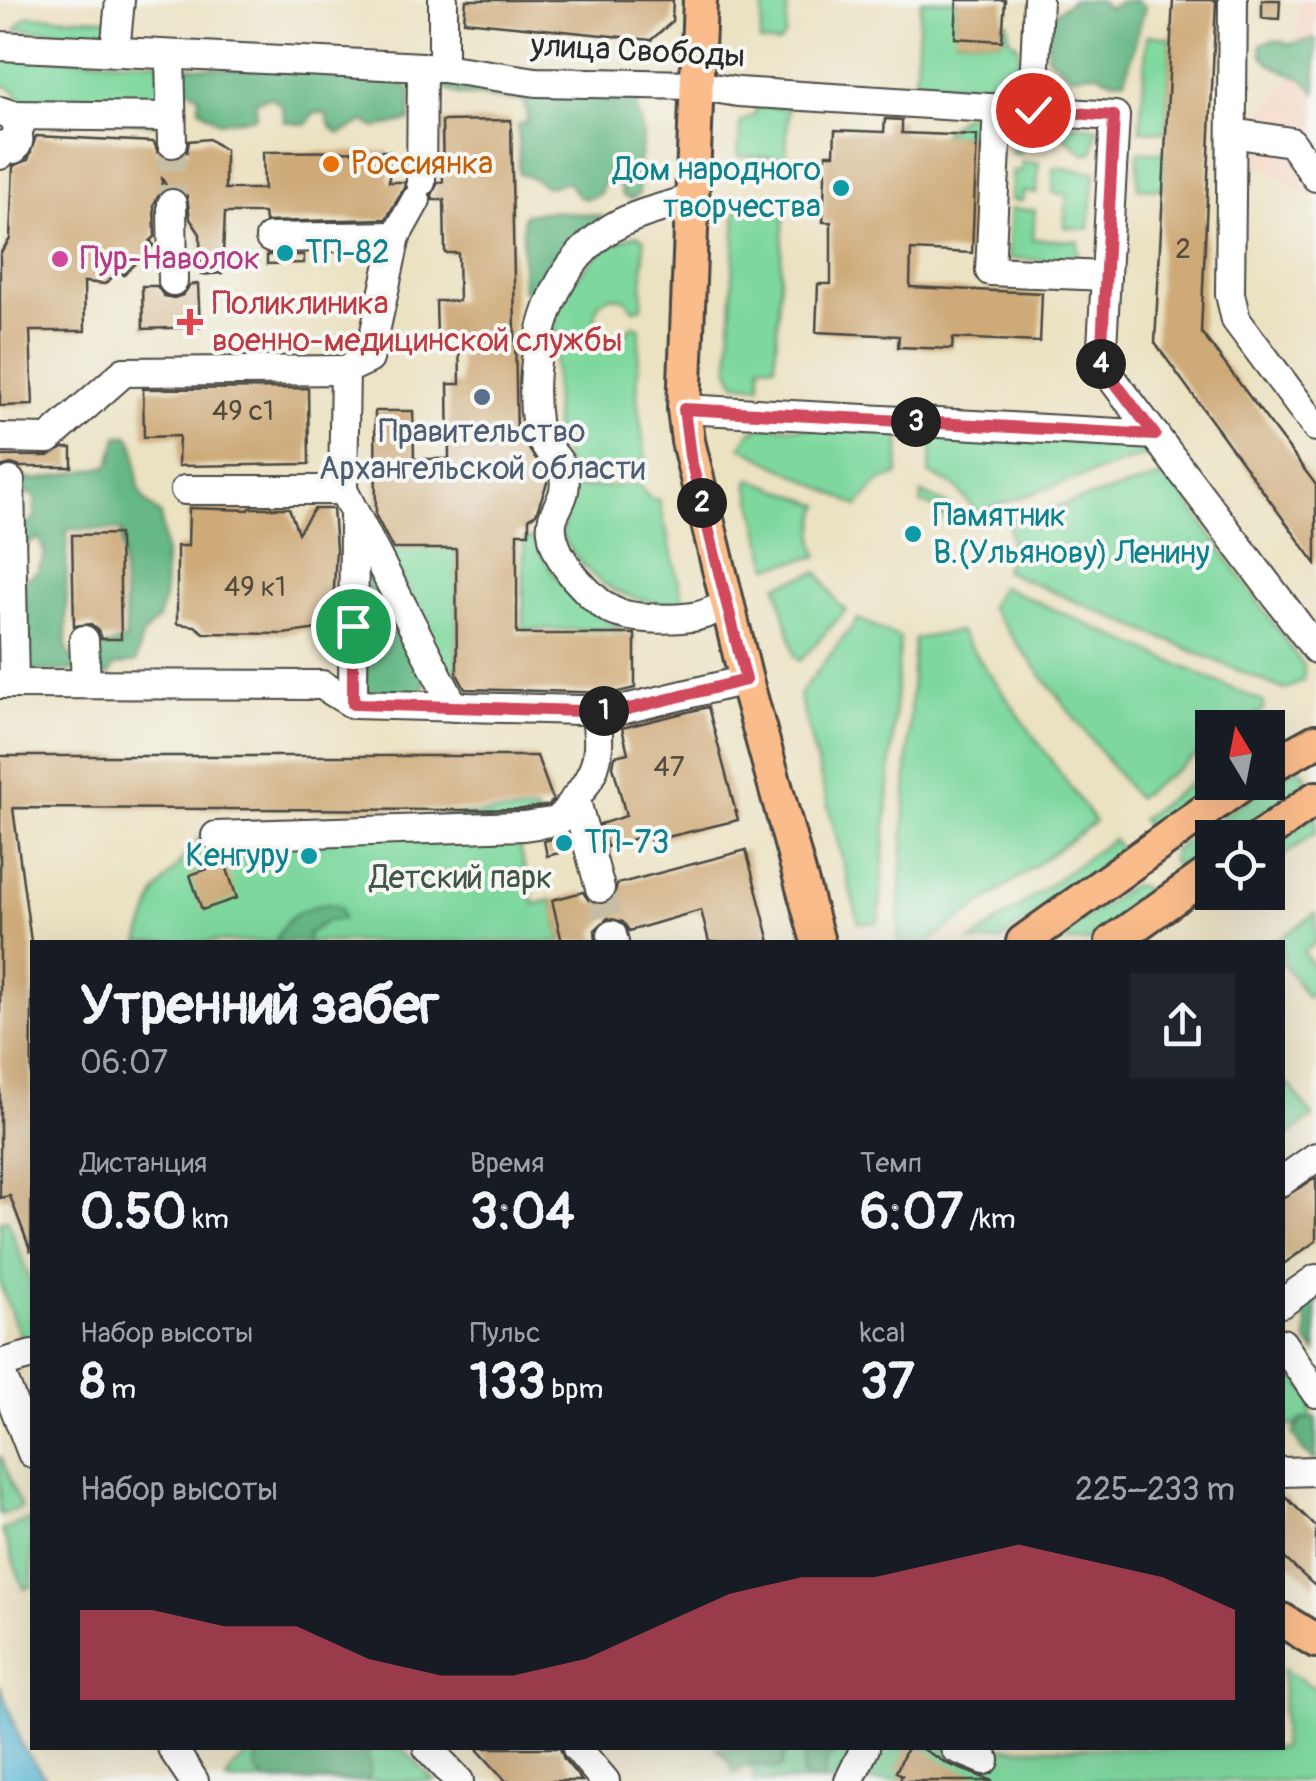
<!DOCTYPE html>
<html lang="ru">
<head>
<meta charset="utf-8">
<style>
  body { margin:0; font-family:Pangolin,sans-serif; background:#20242c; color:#f1f3f6; height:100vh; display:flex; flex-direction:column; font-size:38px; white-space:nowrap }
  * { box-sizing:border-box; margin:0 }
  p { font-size:32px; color:#9ea1a6 }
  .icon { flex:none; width:55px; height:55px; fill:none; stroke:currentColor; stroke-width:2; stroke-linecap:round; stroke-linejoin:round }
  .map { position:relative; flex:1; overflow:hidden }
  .drawer { position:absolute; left:30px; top:940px; width:1255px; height:810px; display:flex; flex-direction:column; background:#171b24; border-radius:0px; box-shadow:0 10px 40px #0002 }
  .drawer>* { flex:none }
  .needle { width:65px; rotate:350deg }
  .controls { position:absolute; left:1195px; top:710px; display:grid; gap:20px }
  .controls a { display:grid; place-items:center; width:90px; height:90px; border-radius:0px; background:#171b24; box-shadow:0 10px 40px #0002; font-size:50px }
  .pin { position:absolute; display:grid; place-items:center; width:85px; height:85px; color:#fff; margin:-42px; border:5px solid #fff; border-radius:50%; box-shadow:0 2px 10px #0007 }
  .km { position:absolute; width:50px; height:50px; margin:-25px; border-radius:50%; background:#222; color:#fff; font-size:28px; line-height:50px; text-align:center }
  .round { display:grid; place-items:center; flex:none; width:105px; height:105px; border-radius:0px; background:#20242c }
  .summary { display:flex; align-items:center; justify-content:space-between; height:170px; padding:0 50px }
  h1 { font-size:55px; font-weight:800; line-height:75px }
  .stats { display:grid; grid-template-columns:repeat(3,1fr); gap:15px; height:170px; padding:10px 50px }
  .stats div { display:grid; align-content:center }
  .stats b { font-size:50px; font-weight:800 }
  .stats small { font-size:28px; font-weight:400 }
  .stats p { font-size:28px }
  .chart { height:280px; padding:20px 50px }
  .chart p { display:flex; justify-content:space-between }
  .chart svg { width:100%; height:180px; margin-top:10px; fill:#d1495b; opacity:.7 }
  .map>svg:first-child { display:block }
</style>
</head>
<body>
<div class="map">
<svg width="1316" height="1781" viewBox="0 0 1316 1781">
  <rect width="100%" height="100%" fill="#f6f6f2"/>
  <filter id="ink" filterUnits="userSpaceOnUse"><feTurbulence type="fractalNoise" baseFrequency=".01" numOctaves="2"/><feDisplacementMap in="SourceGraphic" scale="20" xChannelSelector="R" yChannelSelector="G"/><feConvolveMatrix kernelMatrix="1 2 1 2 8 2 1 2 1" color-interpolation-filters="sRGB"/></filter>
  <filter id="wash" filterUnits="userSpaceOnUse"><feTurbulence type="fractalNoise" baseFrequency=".0048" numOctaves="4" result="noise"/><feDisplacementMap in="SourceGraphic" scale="40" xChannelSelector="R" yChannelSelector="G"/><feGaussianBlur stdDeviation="2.25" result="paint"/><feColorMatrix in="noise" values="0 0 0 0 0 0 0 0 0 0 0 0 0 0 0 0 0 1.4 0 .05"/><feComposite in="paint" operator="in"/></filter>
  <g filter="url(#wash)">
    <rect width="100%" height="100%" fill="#ebe2c2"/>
    <polygon fill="#f4d3c0" points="1298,0 1316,0 1316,231 1314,198 1254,162 1256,116 1297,73"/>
    <g fill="#7ed89e" stroke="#548264" stroke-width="2.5">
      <polygon points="764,0 788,0 786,35 779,44 760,42"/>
      <polygon points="921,0 957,0 956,38 1002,41 1004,22 1008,22 1009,37 1019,47 1018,80 1003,87 915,81"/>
      <polygon points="28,16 108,19 108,29 97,34 15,29"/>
      <polygon points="1147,35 1171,38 1166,132 1140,130"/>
      <polygon points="0,55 160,62 162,125 26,109 15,90 0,84"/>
      <polygon points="757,106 788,108 786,158 738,156 740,123 754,115"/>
      <polygon points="963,115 978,116 977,136 941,135"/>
      <polygon points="1042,121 1042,126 1020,148 1020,154 1012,153 1013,123"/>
      <polygon points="1055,121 1097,128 1093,152 1085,154 1054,128"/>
      <polygon points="1138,152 1166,152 1164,189 1138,188"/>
      <polygon points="1022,162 1039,163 1037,193 1023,192 1022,201 1011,200 1013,171 1021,171"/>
      <polygon points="1054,167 1095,172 1089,229 1064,227 1067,195 1053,193"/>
      <polygon points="736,208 784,211 775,365 761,364 760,386 736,383 729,370"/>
      <polygon points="1011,209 1035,210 1033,239 1078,241 1077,262 1008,258"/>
      <path d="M637,235L644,239L642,307L634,309L625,299L612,296L599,303C585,332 613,346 634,325L640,329L637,398L646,460L644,463L571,472L554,438L555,318C563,285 603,242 637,235Z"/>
      <polygon points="766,426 900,433 898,475 879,482 858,506 741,447 750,432"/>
      <polygon points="934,434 1145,447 1151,454 976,512 955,486 929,474"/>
      <polygon points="1169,475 1304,667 1304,680 1285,690 1004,571 1011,548 1009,520"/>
      <path d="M751,479L821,505C814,523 812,537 818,556L769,567L748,483Z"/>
      <path d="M639,484L648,497L659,500L684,604C625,604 591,586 561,535L573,489Z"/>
      <polygon points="922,493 948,505 956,518 947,521 935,508 921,503"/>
      <polygon points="386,514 445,529 445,549 456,549 457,697 386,549 390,548 391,535 386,535"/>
      <path d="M533,538C552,579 582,611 624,630L523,629L524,539Z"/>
      <polygon points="818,572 838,604 846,610 800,661 795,657 777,585"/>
      <polygon points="1001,586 1263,702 1263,710 1237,727 1212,728 1212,745 1136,798 989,607"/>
      <polygon points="858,619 900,638 879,922 859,923 799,695"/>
      <polygon points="959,631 1095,822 929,942 898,942 914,639"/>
      <polygon points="1212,767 1212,782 1219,783 1150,832 1141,819"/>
      <polygon points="1294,768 1305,773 1306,786 1235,837 1212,838 1212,854 1185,873 1171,860 1174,850"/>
      <polygon points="537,811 543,838 519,845 534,904 552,900 562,942 139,942 156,893 208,827"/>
      <polygon points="1316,813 1316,832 1268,867 1268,848"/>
      <polygon points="1113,839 1123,852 998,942 970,942"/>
      <polygon points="1131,886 1140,886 1146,891 1144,903 1089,942 1051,942"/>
      <polygon points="1316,913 1316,942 1303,952 1316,971 1316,989 1307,997 1283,963 1282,942 1275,942"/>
      <polygon points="1289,1084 1313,1117 1283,1139 1283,1088"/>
      <polygon points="7,1219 32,1286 32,1341 23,1344 0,1284 0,1222"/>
      <polygon points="1282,1362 1313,1398 1310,1418 1301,1420 1297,1425 1283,1427"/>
      <polygon points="0,1455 21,1508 0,1515"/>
      <polygon points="28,1520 32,1532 32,1586 24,1589 2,1530"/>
      <polygon points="1283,1669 1316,1689 1316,1781 753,1781 756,1773 727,1748 1282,1748"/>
      <polygon points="266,1748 402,1748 434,1781 226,1781 233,1767 257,1749 257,1753"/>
    </g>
    <g fill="#66b885" stroke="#487258" stroke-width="2.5">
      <polygon points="1072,0 1099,0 1108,9 1120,2 1136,0 1145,7 1125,79 1112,80 1096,73 1071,75 1047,56 1048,19"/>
      <polygon points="1316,39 1316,93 1303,79 1270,64 1262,56 1261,44 1275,40 1289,44"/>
      <polygon points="183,66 397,75 411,92 410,121 377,128 365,122 339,134 330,126 326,113 314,113 306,125 285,122 281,105 270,97 256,101 256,116 251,118 219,122 199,108 199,95 184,86"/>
      <path d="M445,80L642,97L636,110C648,142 642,138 638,169C637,177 640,186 639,194L631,199L623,196L615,174L609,170L600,194L586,199L578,196L568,182L547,187L533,178L519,174L518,125L528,122L524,101L459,95L444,88L442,84Z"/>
      <polygon points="553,211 602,216 602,221 551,261 541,285 531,295 522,289 523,219 525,214"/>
      <path d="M118,436H129C141,452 134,472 140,491C144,503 153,507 161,516L165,553L164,599L158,619L142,636L136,662L114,666L109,675H100L92,650L126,640L121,530L67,529L66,648L79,670L25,672L23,580L37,572L45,555L39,537L24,547L23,527L35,518V498L29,493L24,494L3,471L11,465L18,468L24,478L35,480L105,467L110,464Z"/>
      <polygon points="367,565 425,677 424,694 363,694"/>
      <path d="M326,904L340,907L343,919L327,921L308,934V942H275C285,918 300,908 326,904Z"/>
      <polygon points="1316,1287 1316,1352 1307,1342 1307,1321 1300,1308"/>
      <polygon points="1316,1417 1316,1461 1302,1450 1293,1433 1301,1420"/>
      <polygon points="259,1748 367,1748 370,1771 367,1781 265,1781 255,1770"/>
      <polygon points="716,1748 786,1748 781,1768 777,1770 751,1763 734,1774 729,1761"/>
      <polygon points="808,1748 839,1748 827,1760 824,1776 820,1781 803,1777 803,1764"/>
    </g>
    <polygon fill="#56b7d4" stroke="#407180" stroke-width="2.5" points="0,1685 22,1746 48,1781 0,1781"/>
    <g id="blocks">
      <g fill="#ceaa79">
        <polygon points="466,0 673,0 672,22 651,40 464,21"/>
        <polygon points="957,0 1005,0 1002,41 955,38"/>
        <polygon points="1173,0 1216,0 1201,332 1316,485 1316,564 1155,343"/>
        <polygon points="1262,0 1280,0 1279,19 1262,18"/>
        <polygon points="885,119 902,120 902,133 977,136 972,253 911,250 910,287 1042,293 1040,342 953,338 952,349 898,347 899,336 816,332 818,284 831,284 831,222 823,222 826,154 834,154 835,130 884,132"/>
        <polygon points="511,120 517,439 522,439 544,471 547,483 536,514 529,518 529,533 517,533 517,634 635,634 635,688 614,693 465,689 457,674 456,549 393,549 376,516 375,411 413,411 414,459 449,459 448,384 460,384 459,337 437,337 436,301 459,301 458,253 445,253 444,200 433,200 432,195 438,182 443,182 442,121"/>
        <polygon points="36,136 154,142 158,153 171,160 187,152 189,141 209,139 225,150 225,189 264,189 263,152 389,151 389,182 404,182 405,187 386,219 265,222 264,213 225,213 222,273 201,275 200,234 190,219 187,196 180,188 168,188 162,179 161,191 154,204 155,237 150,241 154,245 124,275 119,271 105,284 84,282 85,331 30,331 33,405 0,406 0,254 10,239 13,166 28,160"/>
        <polygon points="267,255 304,255 304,263 267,264"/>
        <polygon points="198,284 200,327 143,329 142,286 157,286 164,296 174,298 183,295 190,285"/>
        <polygon points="308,388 309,464 178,466 179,436 144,437 143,389"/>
        <polygon points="64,448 72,448 72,467 20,467 11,464 0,467 0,456 48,456"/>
        <polygon points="189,508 249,510 250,508 289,508 298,533 314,509 333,509 336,549 332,627 283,634 204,633 195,626 177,624 177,546 188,546"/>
        <polygon points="119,534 121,639 101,639 98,630 91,624 74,626 72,535"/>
        <polygon points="708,707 738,820 651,841 649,834 607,847 600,824 626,816 613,766 615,756 628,753 622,728"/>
        <polygon points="0,756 537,756 553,800 549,805 522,809 463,810 13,808 32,949 31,1252 10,1196 0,1198"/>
        <polygon points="567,835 571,850 547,856 544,841"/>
        <polygon points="746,850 770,942 709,942 701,910 629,931 623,922 608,918 595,930 596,942 562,942 552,900 583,892 589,901 604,905 613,899 617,884"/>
        <polygon points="225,863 237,898 202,910 190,875"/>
        <polygon points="1316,1178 1316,1241 1282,1265 1282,1198"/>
        <polygon points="1282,1493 1316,1527 1316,1587 1282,1556"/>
        <polygon points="476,1748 560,1748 564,1759 582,1781 506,1781"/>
        <polygon points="907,1748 921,1748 948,1764 993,1781 899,1781 902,1775 896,1772"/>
      </g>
    </g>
  </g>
  <g filter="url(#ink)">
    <use href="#blocks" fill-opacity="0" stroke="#484642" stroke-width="2.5"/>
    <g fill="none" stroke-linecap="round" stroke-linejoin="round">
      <g stroke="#c5bda4" stroke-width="28" stroke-dasharray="28 14" stroke-linecap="butt">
        <polyline points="172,143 172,204"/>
        <polyline points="600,888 612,935"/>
      </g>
      <defs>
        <g id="minor">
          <polyline points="443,0 443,68"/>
          <polyline points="1233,0 1230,294 1236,320 1316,427"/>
          <polyline points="0,46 443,68 536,82 695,85 738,92 1115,116 1101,364 1316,649"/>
          <polyline points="115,52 120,0"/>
          <polyline points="170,55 172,143"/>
          <polyline points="998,108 990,271 1106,276"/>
          <polyline points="1033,110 1038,0"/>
          <polyline points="12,115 171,117"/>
          <polyline points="1232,133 1291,142 1316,177"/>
          <path d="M0,155L3,145L14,149C21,141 18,136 16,126H20L12,115L0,111"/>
          <polyline points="421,182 422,68"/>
          <path d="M692,199C666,207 637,213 613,227C546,267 526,358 537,429C540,447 560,455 564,474C569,502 549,509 552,531C554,549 564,564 575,578C584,588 597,602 609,609C628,620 670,620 692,617C704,616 716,609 728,605"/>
          <polyline points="416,200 396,236 369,359 345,370 343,490 454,707"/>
          <polyline points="172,204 173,281"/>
          <polyline points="270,238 396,236"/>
          <polyline points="684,409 1155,435"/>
          <polyline points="0,438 48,439 124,372 345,370"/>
          <polyline points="10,481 14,684"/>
          <polyline points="185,490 343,490"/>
          <polyline points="84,640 86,684"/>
          <polyline points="0,684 322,685 353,704 616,711 746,680"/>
          <polyline points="353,704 354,518"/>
          <polyline points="575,798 600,888"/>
          <path d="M216,836L524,826L558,821C590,780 607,764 594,710"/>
          <polyline points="612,935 614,942"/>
          <polyline points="1282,1181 1316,1157"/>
          <polyline points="1282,1303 1316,1279"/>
          <polyline points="1282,1343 1316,1393"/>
          <polyline points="0,1364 32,1355"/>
          <polyline points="0,1370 32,1453"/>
          <polyline points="1282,1472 1316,1471"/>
          <polyline points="172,1748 194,1781"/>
          <polyline points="428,1748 459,1781"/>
          <polyline points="577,1748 605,1781"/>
          <polyline points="955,1748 985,1760"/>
          <polyline points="849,1781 865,1748"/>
        </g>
        <g id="major">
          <polyline points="700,0 684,409 688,441 746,680 818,942"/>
          <polyline points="1268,767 1316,741"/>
          <polyline points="1260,838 1316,798"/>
          <polyline points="1023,942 1245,782"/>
          <polyline points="1112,942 1212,871"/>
          <polyline points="1282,1620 1316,1641"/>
        </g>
      </defs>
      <use href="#minor" stroke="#484642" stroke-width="32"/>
      <use href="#major" stroke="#484642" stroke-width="38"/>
      <use href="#minor" stroke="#fff" stroke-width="28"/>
      <use href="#major" stroke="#fabc8b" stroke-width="32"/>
    </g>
  </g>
  <g fill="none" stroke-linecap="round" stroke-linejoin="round" filter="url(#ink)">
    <defs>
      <polyline id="route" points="353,626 353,704 616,712 746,680 690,456 684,409 1155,435 1101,364 1114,116 1033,110"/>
    </defs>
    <use href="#route" stroke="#fff" stroke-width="20"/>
    <use href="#route" stroke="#d1495b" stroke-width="12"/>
  </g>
  <circle fill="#e8710a" stroke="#f6f6f2" stroke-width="4" cx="331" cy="164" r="10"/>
  <g fill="#0f9aa8" stroke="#f6f6f2" stroke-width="4">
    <circle cx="841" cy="188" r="10"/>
    <circle cx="285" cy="253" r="10"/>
    <circle cx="913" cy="534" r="10"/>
    <circle cx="564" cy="843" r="10"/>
    <circle cx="309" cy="856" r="10"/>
  </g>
  <circle fill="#d1479c" stroke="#f6f6f2" stroke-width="4" cx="60" cy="259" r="10"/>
  <path fill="#e0444e" stroke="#f6f6f2" stroke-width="4" d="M185 307h10v10h10v10h-10v10h-10v-10h-10v-10h10z"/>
  <circle fill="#5c6f8a" stroke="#f6f6f2" stroke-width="4" cx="482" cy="397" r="10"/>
  <g text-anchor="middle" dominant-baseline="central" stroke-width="8" stroke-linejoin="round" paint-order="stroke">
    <g font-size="28" fill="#544b3e">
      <text x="1183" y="249">2</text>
      <text x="243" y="411">49 с1</text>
      <text x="255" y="587">49 к1</text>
      <text x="669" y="767">47</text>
    </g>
    <g font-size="32" fill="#2b2b2b" stroke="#f6f6f2">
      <text transform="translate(638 51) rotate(3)">улица Свободы</text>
    </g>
    <g font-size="32" fill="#c56008" stroke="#f6f6f2" text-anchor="start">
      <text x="351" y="164">Россиянка</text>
    </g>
    <g font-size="32" fill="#0d838f" stroke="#f6f6f2" text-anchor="start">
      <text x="821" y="170" text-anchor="end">Дом народного<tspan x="821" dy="37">творчества</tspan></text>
      <text x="305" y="253">ТП-82</text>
      <text x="933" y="516">Памятник<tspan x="933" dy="37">В.(Ульянову) Ленину</tspan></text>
      <text x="584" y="843">ТП-73</text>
      <text x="289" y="856" text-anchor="end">Кенгуру</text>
    </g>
    <g font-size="32" fill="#b23c85" stroke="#f6f6f2" text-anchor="start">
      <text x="80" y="259">Пур-Наволок</text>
    </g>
    <g font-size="32" fill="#be3a42" stroke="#f6f6f2" text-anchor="start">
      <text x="212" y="304">Поликлиника<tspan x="212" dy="37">военно-медицинской службы</tspan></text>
    </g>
    <g font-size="32" fill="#4e5e75" stroke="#f6f6f2">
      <text x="482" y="432">Правительство<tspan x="482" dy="37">Архангельской области</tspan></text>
    </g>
    <g font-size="32" fill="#405648" stroke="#f6f6f2">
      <text x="461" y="878">Детский парк</text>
    </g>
  </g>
</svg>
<div class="controls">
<a><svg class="needle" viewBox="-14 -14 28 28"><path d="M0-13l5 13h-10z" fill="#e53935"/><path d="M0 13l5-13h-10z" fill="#9ea1a6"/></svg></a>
<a><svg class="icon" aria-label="locate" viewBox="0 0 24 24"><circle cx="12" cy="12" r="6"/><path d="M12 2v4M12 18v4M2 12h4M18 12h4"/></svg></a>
</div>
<div class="pin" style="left:353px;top:626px;background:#1e9e55"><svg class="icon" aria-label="arrive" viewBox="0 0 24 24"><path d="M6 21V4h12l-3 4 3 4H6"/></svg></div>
<div class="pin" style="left:1033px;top:110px;background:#d93025"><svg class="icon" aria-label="check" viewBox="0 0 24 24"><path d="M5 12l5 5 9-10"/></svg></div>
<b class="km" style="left:604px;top:711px">1</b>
<b class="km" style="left:702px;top:503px">2</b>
<b class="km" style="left:916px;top:422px">3</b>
<b class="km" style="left:1101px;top:364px">4</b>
<section class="drawer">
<div class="summary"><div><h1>Утренний забег</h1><p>06:07</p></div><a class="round"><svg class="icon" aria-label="share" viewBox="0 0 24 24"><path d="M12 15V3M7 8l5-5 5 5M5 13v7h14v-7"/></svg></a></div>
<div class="stats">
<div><p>Дистанция</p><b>0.50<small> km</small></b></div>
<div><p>Время</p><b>3:04</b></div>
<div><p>Темп</p><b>6:07<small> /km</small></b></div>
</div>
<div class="stats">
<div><p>Набор высоты</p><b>8<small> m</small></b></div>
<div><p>Пульс</p><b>133<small> bpm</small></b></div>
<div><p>kcal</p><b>37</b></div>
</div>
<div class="chart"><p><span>Набор высоты</span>225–233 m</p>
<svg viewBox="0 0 160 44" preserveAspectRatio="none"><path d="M0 44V22L10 22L20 26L30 26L40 34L50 38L60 38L70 34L80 26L90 18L100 14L110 14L120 10L130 6L140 10L150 14L160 22V44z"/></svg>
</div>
</section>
</div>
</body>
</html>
